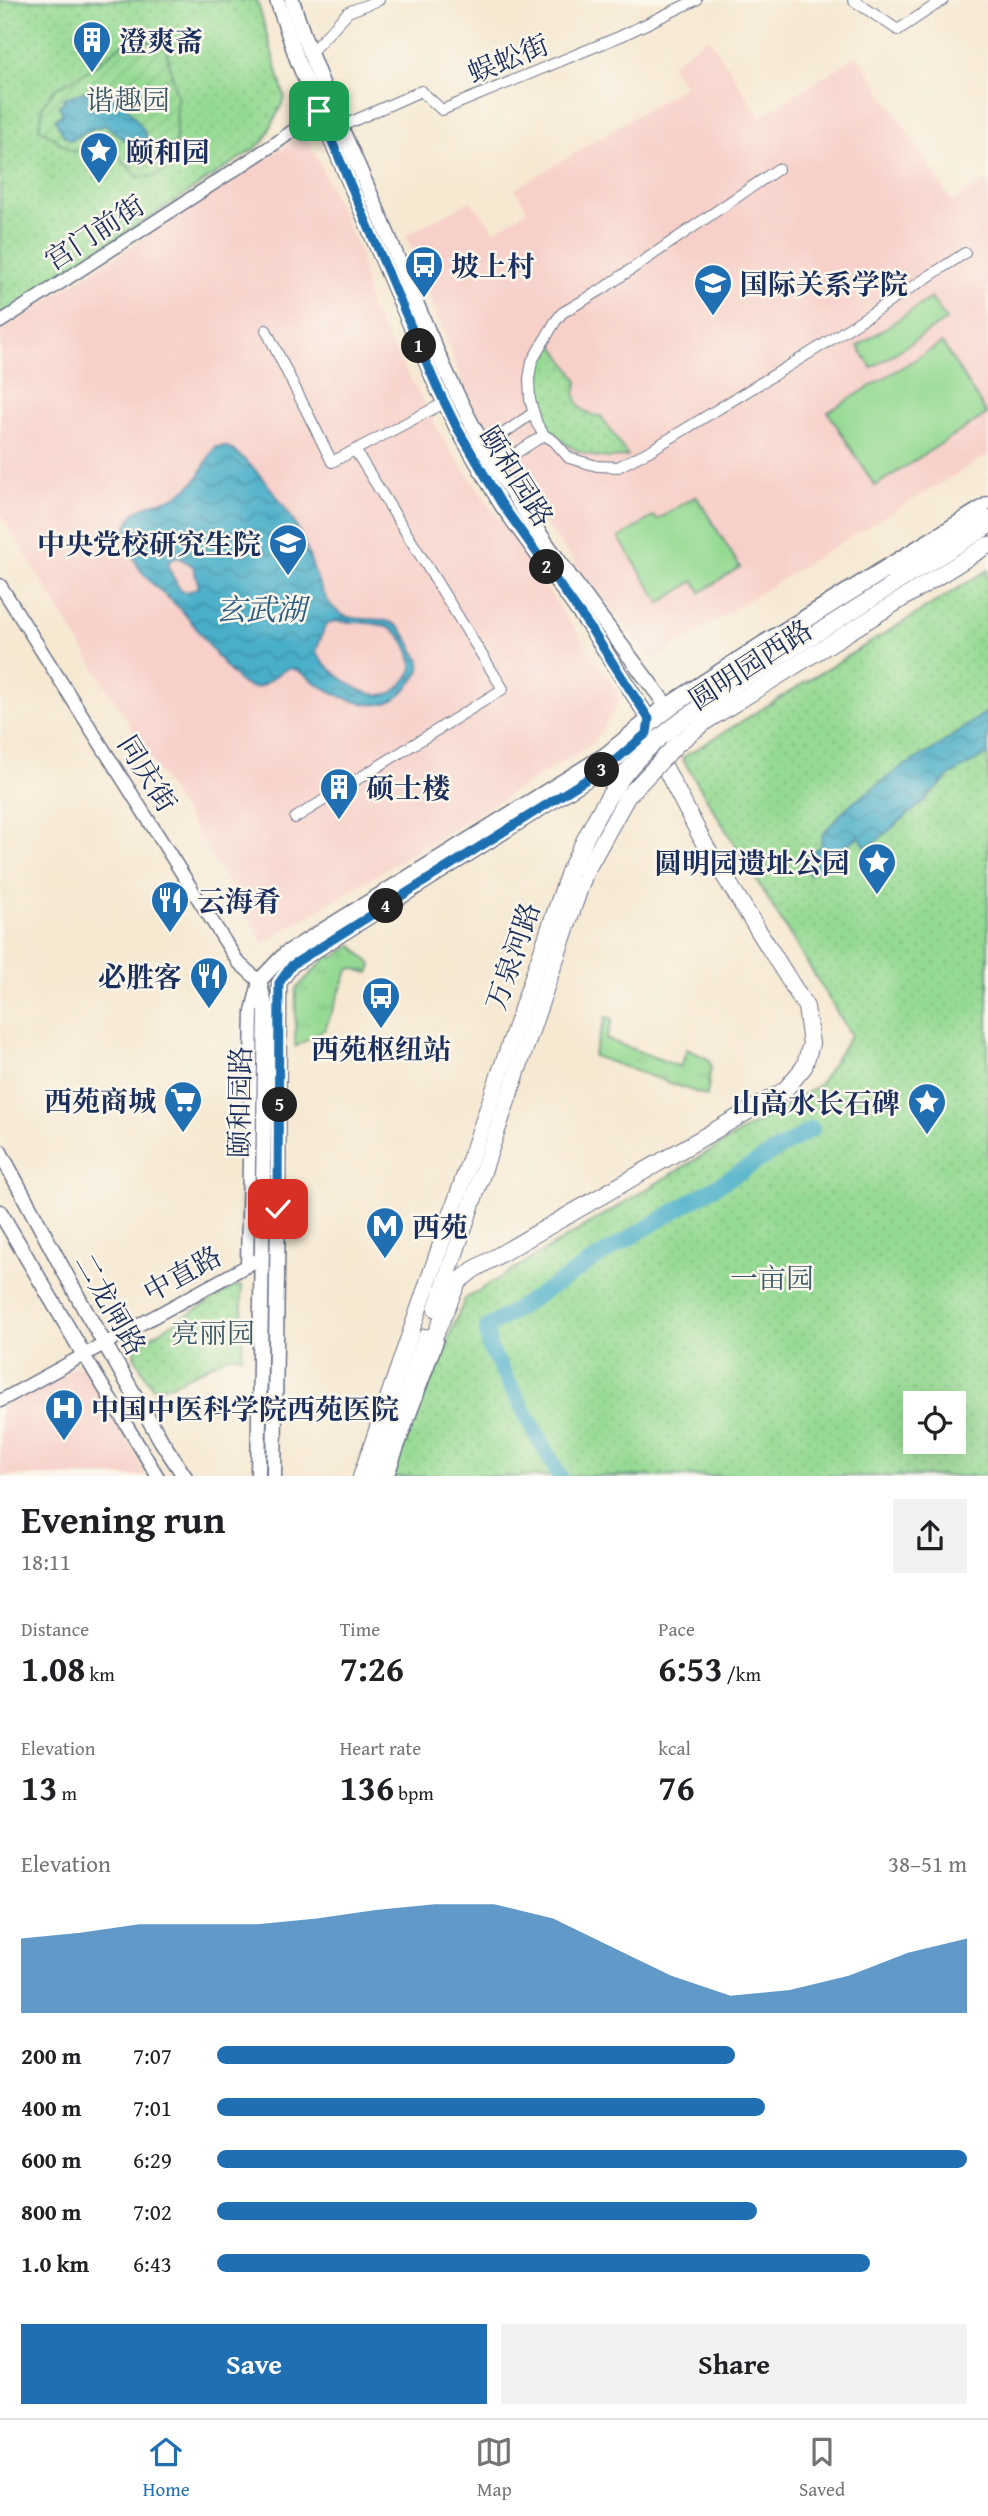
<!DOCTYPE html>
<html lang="en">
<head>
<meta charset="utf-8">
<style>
  body { margin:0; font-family:"Gentium Book Plus","Noto Serif SC",serif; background:#f2f2f2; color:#202124; height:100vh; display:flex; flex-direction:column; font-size:26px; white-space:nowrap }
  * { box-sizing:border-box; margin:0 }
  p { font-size:23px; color:#757577 }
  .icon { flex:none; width:38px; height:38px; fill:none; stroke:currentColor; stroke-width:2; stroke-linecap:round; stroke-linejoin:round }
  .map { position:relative; height:1476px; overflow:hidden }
  .details { display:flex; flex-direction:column; background:#fff; flex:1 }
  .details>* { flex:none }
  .tools { position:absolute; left:903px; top:1391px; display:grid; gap:14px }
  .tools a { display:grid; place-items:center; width:63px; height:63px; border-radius:0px; background:#fff; box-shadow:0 7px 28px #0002; font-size:35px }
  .pin { position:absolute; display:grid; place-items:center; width:60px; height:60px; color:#fff; margin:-30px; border-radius:14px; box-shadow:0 4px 10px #0006 }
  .km { position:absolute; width:35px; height:35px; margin:-18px; border-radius:50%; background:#222; color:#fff; font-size:19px; line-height:35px; text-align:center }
  .round { display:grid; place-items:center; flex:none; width:74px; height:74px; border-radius:0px; background:#f2f2f2 }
  .summary { display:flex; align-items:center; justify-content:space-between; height:119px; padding:0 21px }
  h1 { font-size:38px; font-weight:600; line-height:52px }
  .metrics { display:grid; grid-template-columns:repeat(3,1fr); gap:10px; height:119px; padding:7px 21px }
  .metrics div { display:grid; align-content:center }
  .metrics b { font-size:35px; font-weight:600 }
  .metrics small { font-size:19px; font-weight:400 }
  .metrics p { font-size:19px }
  .chart { height:196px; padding:14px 21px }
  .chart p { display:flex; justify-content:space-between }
  .chart svg { width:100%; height:126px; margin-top:7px; fill:#1f6fb2; opacity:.7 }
  .button { display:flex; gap:14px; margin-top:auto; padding:14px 21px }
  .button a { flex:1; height:80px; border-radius:0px; background:#1f6fb2; color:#fff; font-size:28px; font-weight:600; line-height:80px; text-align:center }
  .button a+a { background:#f2f2f2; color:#202124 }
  ul { padding:0 21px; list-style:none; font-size:23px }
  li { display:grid; grid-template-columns:112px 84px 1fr; align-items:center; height:52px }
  li i { height:18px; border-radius:9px; background:#1f6fb2 }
  .tab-bar { display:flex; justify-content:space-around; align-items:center; height:98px; border-top:2px solid #e0e0e0; background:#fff; font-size:19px; color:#757577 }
  .tab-bar a { display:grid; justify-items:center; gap:4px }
  .tab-bar .on { color:#1f6fb2 }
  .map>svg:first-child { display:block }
</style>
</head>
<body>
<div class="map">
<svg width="988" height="1477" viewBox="0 0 988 1477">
  <defs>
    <pattern id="grass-tufts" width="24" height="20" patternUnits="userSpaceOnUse" patternTransform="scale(1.75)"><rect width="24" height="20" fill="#95da93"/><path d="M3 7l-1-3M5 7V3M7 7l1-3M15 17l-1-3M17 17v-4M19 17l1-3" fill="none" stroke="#80bb81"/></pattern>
    <pattern id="park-dots" width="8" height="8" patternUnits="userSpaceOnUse" patternTransform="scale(1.75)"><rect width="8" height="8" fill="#95da93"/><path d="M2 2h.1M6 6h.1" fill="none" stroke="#80bb81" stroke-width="1.8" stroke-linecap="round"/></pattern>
    <pattern id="garden-furrows" width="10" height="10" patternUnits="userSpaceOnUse" patternTransform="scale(1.75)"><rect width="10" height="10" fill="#95da93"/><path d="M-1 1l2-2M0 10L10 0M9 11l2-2" fill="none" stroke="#80bb81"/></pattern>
    <pattern id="water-waves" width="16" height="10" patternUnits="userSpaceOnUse" patternTransform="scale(1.75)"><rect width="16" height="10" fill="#49afc9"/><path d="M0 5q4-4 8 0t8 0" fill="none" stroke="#3c8fa6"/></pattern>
  </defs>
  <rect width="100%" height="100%" fill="#fbf7ec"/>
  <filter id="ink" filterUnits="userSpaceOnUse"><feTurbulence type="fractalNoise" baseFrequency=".0143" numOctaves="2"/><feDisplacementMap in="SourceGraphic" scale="14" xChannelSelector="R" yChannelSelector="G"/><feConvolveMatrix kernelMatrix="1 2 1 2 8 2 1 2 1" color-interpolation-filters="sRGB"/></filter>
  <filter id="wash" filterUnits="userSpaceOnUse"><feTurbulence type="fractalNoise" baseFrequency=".00686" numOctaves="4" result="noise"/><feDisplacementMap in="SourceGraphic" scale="28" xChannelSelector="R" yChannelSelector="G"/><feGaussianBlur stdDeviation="1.57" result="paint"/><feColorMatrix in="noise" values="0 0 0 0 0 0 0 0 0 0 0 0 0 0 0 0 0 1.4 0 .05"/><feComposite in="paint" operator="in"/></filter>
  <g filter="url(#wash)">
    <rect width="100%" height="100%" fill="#f6e8d1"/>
    <g fill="#f7d0c9">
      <polygon points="709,37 760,117 858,55 952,202 988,180 988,455 809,562 652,661 546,526 469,400 406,235 471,201 495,231 527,210 515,189 685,86 670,65"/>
      <polygon points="305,133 359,250 370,309 420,395 442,437 622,698 594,743 264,943 0,513 0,331"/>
      <polygon points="75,1366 84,1367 148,1476 0,1476 0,1407"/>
    </g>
    <g fill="url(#grass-tufts)" stroke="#588478" stroke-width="2">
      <polygon points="352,945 372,965 369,973 352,968 348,971 325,1029 295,1047 296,989 330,954 333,958"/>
      <polygon points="606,1017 613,1019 606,1039 680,1067 687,1049 708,1059 711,1066 707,1096 593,1056"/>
    </g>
    <g fill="url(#park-dots)" stroke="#588478" stroke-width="2" fill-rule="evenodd">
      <polygon points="0,0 257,0 285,98 264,141 254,149 0,316"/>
      <path d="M550,339L578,381C570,399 581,416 601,416L628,456C568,468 519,416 539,357C542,351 547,344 550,339Z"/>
      <path d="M988,570V1476L390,1477L465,1299L819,1085L851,1035L682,758ZM915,1404H954V1442H915Z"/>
      <polygon points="242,1286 242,1356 228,1356 172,1385 153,1388 134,1356 135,1346 234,1287"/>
    </g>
    <polygon fill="url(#garden-furrows)" stroke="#588478" stroke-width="2" points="164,41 177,96 175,165 156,176 138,177 101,139 74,152 39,128 43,105 54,90 94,67 125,42"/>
    <g fill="#95da93" stroke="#588478" stroke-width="2">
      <polygon points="931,298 946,320 872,368 858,346"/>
      <polygon points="942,343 987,414 875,486 828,412"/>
      <polygon points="696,496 740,567 701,592 694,581 660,603 619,538 654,516 657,520"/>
    </g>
    <g fill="url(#water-waves)" stroke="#326f94" stroke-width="2" fill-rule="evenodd">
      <polygon points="100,87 117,93 143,129 148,142 146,148 138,150 105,125 96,127 71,140 64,136 55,119 63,115 59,105 65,102 63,98"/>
      <path d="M225,446C252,459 290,510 302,538C312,560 316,586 331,605C349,627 370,614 390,622C402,626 408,639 414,650C417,655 422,662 420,669C419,676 410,684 405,690C384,718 342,699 319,685C312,681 304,673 297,670C278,662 265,697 245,685C237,681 232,673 226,667C211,650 199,630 184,613C170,597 151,586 139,568C133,557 125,540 127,528C131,503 160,505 177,495C204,480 199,468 216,447ZM178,557L193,566L199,587L188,592L180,590L169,569V561ZM334,621C352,623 377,621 393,630C400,634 406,644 409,651C413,663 414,672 405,681C401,684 397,690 393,692C370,705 326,671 316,652L325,626Z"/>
      <polygon points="988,711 988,754 949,776 922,803 874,843 866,847 859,836 809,874 800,861 821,846 822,835 846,808 900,768 934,749"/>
    </g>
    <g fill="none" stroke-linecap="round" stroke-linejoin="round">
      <polyline stroke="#49afc9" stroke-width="16" points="560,1477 489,1347 487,1328 613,1248 812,1129"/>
    </g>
  </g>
  <g filter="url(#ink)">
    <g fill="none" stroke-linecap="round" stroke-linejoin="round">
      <defs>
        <g id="minor">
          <polyline points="853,0 898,30 943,0"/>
          <polyline points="310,53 348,12 379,0"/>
          <polyline points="342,126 421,91 442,110 621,36 696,0"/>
          <polyline points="778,169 601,290 562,313 555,322 532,361 529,379 530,400 537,424 544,435 554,441 569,458 597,466 618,467 651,450 818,348 965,253"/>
          <polyline points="266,330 332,462 355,450"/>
          <polyline points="496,453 497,438 533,413"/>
          <polyline points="490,457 496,453 510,457 544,435"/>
          <polyline points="295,818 503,689 355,450 444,403"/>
        </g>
        <g id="tertiary">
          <polyline points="0,322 276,143 327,106"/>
          <polyline points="0,585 238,962 259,981"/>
          <polyline points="666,705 763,642 988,503"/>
          <polyline points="647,733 664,717 988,516"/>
          <polyline points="247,1266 252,1011 259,982"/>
          <polyline points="84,1355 158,1477"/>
          <polyline points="0,1401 261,1258"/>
          <polyline points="387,1477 437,1341"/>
        </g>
        <g id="secondary">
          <polyline points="277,0 298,62 436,385 456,426 501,504 589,626 649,719"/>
          <path d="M292,0C313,71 347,139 376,207C414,296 448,389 499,472C549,553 610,629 666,705"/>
          <polyline points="0,1152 85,1310 162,1442 185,1477"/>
          <polyline points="0,1212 84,1355"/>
          <polyline points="258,1477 266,1009 259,981 285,954 605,755 666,705"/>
          <polyline points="274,1477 278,1209 279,983 292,965 611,764 647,733 653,724"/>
        </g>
        <g id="trunk">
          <polyline points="893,585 988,526"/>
          <polyline points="900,600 988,545"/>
          <polyline points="436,1309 585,873"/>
          <polyline points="423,1346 435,1335 458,1282 473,1270 785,1090 804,1067 811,1044 806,1007 705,845 647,733"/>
          <polyline points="361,1477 569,872"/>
          <polyline points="377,1477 426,1337"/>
        </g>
      </defs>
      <use href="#minor" stroke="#687086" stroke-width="12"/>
      <use href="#tertiary" stroke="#687086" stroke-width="15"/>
      <use href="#secondary" stroke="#687086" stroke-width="17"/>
      <use href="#trunk" stroke="#687086" stroke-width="18"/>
      <use href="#minor" stroke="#fff" stroke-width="10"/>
      <use href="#tertiary" stroke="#fff" stroke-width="12"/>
      <use href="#secondary" stroke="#fff" stroke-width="14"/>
      <use href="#trunk" stroke="#fff" stroke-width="16"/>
      <defs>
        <g id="trunk-bridge">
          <path d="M569,872C588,833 605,795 634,763C669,724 714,698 758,670C803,642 848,613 893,585"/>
          <polyline points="585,873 627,797 677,744 708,720 900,600"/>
        </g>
      </defs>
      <use href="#trunk-bridge" stroke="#687086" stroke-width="18" stroke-linecap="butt"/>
      <use href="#trunk-bridge" stroke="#fff" stroke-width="16"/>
    </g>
  </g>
  <g fill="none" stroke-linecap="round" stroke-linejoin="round" filter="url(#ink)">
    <defs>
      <polyline id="route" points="278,1209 279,983 292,965 611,764 647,733 649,719 589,626 501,503 456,426 436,385 319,111"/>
    </defs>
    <use href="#route" stroke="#fff" stroke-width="14"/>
    <use href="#route" stroke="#1f6fb2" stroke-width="9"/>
  </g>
  <defs>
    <symbol id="building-pin" viewBox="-11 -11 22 30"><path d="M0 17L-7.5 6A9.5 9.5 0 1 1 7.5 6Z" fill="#1f6fb2" stroke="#fbf7ec"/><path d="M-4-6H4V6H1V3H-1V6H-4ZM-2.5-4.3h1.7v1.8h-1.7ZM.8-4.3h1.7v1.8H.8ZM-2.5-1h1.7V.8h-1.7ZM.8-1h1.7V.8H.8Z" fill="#fff"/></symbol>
    <symbol id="sight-pin" viewBox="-11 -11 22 30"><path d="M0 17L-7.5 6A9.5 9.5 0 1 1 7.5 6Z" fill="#1f6fb2" stroke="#fbf7ec"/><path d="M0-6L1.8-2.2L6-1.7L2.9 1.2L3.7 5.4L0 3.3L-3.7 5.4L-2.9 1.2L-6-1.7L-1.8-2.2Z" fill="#fff"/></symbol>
    <symbol id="bus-pin" viewBox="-11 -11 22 30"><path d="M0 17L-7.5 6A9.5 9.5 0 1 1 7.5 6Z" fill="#1f6fb2" stroke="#fbf7ec"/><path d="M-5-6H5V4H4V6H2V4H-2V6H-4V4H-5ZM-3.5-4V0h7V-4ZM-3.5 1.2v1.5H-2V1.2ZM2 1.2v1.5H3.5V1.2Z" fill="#fff"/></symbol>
    <symbol id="university-pin" viewBox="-11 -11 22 30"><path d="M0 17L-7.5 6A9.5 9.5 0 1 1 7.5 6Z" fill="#1f6fb2" stroke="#fbf7ec"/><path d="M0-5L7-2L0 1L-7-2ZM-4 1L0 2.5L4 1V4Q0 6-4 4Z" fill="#fff"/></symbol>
    <symbol id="restaurant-pin" viewBox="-11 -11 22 30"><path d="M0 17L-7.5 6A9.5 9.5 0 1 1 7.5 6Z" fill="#1f6fb2" stroke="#fbf7ec"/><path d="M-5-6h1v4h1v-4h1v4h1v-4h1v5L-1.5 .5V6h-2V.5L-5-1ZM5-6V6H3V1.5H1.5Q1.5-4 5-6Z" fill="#fff"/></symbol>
    <symbol id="supermarket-pin" viewBox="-11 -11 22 30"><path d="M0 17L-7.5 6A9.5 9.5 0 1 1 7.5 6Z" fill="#1f6fb2" stroke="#fbf7ec"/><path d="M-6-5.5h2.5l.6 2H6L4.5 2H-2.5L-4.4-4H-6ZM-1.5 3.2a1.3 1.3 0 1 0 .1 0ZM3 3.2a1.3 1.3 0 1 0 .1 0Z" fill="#fff"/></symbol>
    <symbol id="metro-pin" viewBox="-11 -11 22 30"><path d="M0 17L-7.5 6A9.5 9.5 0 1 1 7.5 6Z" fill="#1f6fb2" stroke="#fbf7ec"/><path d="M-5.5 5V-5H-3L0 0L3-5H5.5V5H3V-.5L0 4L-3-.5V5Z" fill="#fff"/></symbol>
    <symbol id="hospital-pin" viewBox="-11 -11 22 30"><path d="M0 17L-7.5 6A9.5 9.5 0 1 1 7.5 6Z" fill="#1f6fb2" stroke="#fbf7ec"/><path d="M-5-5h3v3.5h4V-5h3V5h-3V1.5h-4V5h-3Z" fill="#fff"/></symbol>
  </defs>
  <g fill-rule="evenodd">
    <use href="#building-pin" x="70" y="18" width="44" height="60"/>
    <use href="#sight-pin" x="77" y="129" width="44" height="60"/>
    <use href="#bus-pin" x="402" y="243" width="44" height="60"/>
    <use href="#university-pin" x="691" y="261" width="44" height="60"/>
    <use href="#university-pin" x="266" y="521" width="44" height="60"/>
    <use href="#building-pin" x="317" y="765" width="44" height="60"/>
    <use href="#sight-pin" x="855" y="840" width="44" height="60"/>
    <use href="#restaurant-pin" x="148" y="878" width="44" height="60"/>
    <use href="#restaurant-pin" x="187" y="954" width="44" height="60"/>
    <use href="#bus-pin" x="359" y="974" width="44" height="60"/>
    <use href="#supermarket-pin" x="161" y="1078" width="44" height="60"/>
    <use href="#sight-pin" x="905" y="1080" width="44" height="60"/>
    <use href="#metro-pin" x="363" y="1204" width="44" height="60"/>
    <use href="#hospital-pin" x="42" y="1386" width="44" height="60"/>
  </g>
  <g text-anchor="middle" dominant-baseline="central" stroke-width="5" stroke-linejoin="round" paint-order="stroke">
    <g font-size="28" font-weight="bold" fill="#1b2f5e" stroke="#fbf7ec" text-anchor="start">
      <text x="119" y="40">澄爽斋</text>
      <text x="126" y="151">颐和园</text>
      <text x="451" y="265">坡上村</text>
      <text x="740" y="283">国际关系学院</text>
      <text x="261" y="543" text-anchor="end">中央党校研究生院</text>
      <text x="366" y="787">硕士楼</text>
      <text x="850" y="862" text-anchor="end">圆明园遗址公园</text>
      <text x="197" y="900">云海肴</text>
      <text x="182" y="976" text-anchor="end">必胜客</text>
      <text x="381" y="1048" text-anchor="middle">西苑枢纽站</text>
      <text x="156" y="1100" text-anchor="end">西苑商城</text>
      <text x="900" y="1102" text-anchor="end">山高水长石碑</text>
      <text x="412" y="1226">西苑</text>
      <text x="91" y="1408">中国中医科学院西苑医院</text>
    </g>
    <g font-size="28" fill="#1b2f5e" stroke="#fbf7ec">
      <text transform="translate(508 58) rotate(-22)">蜈蚣街</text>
      <text transform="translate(94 232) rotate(-33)">宫门前街</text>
      <text transform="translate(517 476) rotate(58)">颐和园路</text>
      <text transform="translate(750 664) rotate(-33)">圆明园西路</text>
      <text transform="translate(148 773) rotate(58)">同庆街</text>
      <text transform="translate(512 956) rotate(-71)">万泉河路</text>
      <text transform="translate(239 1102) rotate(-89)">颐和园路</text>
      <text transform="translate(182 1273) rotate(-29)">中直路</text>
      <text transform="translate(111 1304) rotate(60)">二龙闸路</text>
    </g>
    <g font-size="28" fill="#3a5a6b" stroke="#fbf7ec">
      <text x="128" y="99">谐趣园</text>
      <text x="772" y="1277">一亩园</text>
      <text x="213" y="1332">亮丽园</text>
    </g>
    <g font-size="30" font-style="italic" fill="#2b5c83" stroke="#fbf7ec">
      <text x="261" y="609">玄武湖</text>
    </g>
  </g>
</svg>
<div class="tools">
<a><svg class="icon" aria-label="locate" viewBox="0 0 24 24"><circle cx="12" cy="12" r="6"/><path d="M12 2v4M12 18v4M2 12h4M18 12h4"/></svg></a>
</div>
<div class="pin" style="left:319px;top:111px;background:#1e9e55"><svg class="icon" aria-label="arrive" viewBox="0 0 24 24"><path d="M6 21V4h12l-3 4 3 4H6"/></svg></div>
<div class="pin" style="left:278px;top:1209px;background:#d93025"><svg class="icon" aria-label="check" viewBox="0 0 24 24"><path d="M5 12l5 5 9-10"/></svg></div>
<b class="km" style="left:419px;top:346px">1</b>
<b class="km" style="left:547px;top:567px">2</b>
<b class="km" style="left:602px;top:770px">3</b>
<b class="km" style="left:386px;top:906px">4</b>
<b class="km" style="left:280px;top:1105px">5</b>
</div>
<section class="details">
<div class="summary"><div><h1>Evening run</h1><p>18:11</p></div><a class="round"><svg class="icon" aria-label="share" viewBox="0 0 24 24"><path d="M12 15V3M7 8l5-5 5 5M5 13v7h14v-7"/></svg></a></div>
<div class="metrics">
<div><p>Distance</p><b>1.08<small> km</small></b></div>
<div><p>Time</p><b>7:26</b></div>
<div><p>Pace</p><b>6:53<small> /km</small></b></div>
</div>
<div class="metrics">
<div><p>Elevation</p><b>13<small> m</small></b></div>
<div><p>Heart rate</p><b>136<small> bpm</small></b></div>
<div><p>kcal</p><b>76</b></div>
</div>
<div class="chart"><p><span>Elevation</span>38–51 m</p>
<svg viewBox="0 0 160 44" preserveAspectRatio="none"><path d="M0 44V18L10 16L20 13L30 13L40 13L50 11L60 8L70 6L80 6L90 11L100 21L110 31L120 38L130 36L140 31L150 23L160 18V44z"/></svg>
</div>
<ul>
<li><b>200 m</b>7:07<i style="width:69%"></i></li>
<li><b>400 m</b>7:01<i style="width:73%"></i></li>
<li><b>600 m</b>6:29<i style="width:100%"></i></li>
<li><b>800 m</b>7:02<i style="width:72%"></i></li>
<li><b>1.0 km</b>6:43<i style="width:87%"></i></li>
</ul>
<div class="button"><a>Save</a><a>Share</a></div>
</section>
<nav class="tab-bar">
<a class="on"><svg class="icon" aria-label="home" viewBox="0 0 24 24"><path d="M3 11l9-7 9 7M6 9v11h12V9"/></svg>Home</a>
<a><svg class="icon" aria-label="map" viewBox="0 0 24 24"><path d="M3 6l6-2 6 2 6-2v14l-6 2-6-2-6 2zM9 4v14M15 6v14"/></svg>Map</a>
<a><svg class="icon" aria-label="saved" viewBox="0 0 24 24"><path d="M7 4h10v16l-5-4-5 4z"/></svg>Saved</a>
</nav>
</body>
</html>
